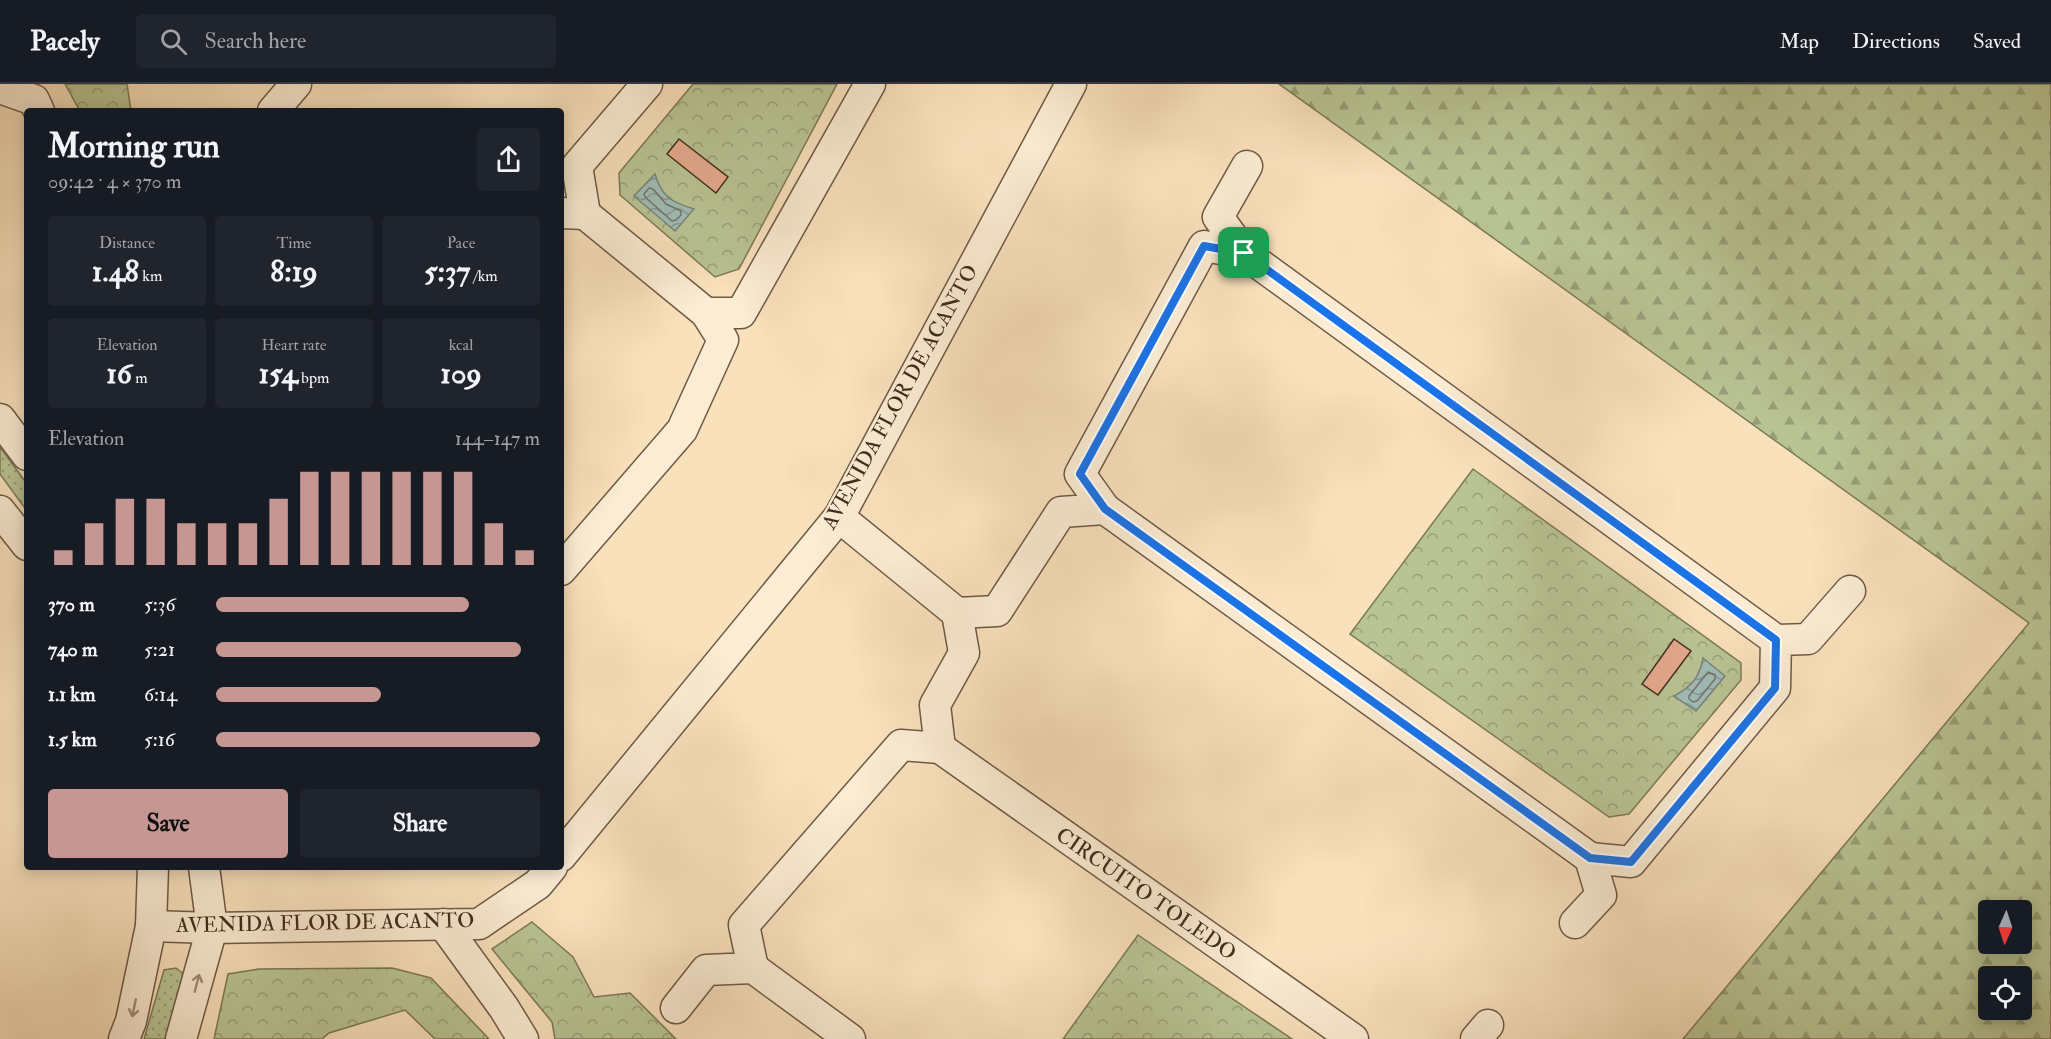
<!DOCTYPE html>
<html lang="en">
<head>
<meta charset="utf-8">
<style>
  body { margin:0; font-family:"IM FELL Double Pica",serif; background:#20242c; color:#f1f3f6; height:100vh; display:flex; flex-direction:column; font-size:22px; white-space:nowrap }
  * { box-sizing:border-box; margin:0 }
  p { font-size:20px; color:#9ea1a6 }
  .icon { flex:none; width:33px; height:33px; fill:none; stroke:currentColor; stroke-width:2; stroke-linecap:round; stroke-linejoin:round }
  .map { position:relative; flex:1; overflow:hidden }
  .drawer { position:absolute; left:24px; top:24px; width:540px; height:762px; display:flex; flex-direction:column; background:#171b24; border-radius:6px; box-shadow:0 3px 15px #0003 }
  .drawer>* { flex:none }
  .needle { width:39px; rotate:183deg }
  .controls { position:absolute; left:1978px; top:816px; display:grid; gap:12px }
  .controls a { display:grid; place-items:center; width:54px; height:54px; border-radius:6px; background:#171b24; box-shadow:0 3px 15px #0003; font-size:30px }
  .pin { position:absolute; display:grid; place-items:center; width:51px; height:51px; color:#fff; margin:-26px; border-radius:12px; box-shadow:0 3px 9px #0006 }
  .round { display:grid; place-items:center; flex:none; width:63px; height:63px; border-radius:6px; background:#20242c }
  .head { display:flex; align-items:center; justify-content:space-between; height:102px; padding:0 24px }
  h1 { font-size:33px; font-weight:800; line-height:45px }
  .metrics { display:grid; grid-template-columns:repeat(3,1fr); gap:9px; height:102px; padding:6px 24px }
  .metrics div { display:grid; align-content:center; border-radius:6px; background:#20242c; text-align:center }
  .metrics b { font-size:30px; font-weight:800 }
  .metrics small { font-size:16px; font-weight:400 }
  .metrics p { font-size:16px }
  .chart { height:168px; padding:12px 24px }
  .chart p { display:flex; justify-content:space-between }
  .chart svg { width:100%; height:108px; margin-top:6px; stroke:#c59692; stroke-width:6 }
  .button { display:flex; gap:12px; margin-top:auto; padding:12px 24px }
  .button a { flex:1; height:69px; border-radius:6px; background:#c59692; color:#111; font-size:24px; font-weight:800; line-height:69px; text-align:center }
  .button a+a { background:#20242c; color:#f1f3f6 }
  ul { padding:0 24px; list-style:none; font-size:20px }
  li { display:grid; grid-template-columns:96px 72px 1fr; align-items:center; height:45px }
  li i { height:15px; border-radius:8px; background:#c59692 }
  header { display:flex; align-items:center; gap:36px; box-sizing:border-box; height:84px; padding:0 30px; background:#171b24; border-bottom:2px solid #363941 }
  header strong { font-size:28px }
  nav { display:flex; gap:33px; margin-inline-start:auto; font-size:21px }
  .search { width:420px; height:54px; background:#20242c; display:flex; align-items:center; gap:15px; box-sizing:border-box; padding:0 21px; border-radius:6px; color:#9ea1a6; font-size:22px }
  .map>svg:first-child { display:block }
</style>
</head>
<body>
<header>
<strong>Pacely</strong>
<div class="search"><svg class="icon" aria-label="search" viewBox="0 0 24 24"><circle cx="10" cy="10" r="6"/><path d="M15 15l6 6"/></svg>Search here</div>
<nav><a>Map</a><a>Directions</a><a>Saved</a></nav>
</header>
<div class="map">
<svg width="2051" height="955" viewBox="0 0 2051 955">
  <defs>
    <pattern id="grass-dots" width="8" height="8" patternUnits="userSpaceOnUse" patternTransform="scale(1.5)"><rect width="8" height="8" fill="#b9c494"/><path d="M2 2h.1M6 6h.1" fill="none" stroke="#989f78" stroke-width="1.8" stroke-linecap="round"/></pattern>
    <pattern id="forest-firs" width="22" height="20" patternUnits="userSpaceOnUse" patternTransform="scale(1.5)"><rect width="22" height="20" fill="#b9c494"/><path d="M5 1l3.5 6h-7zM16 11l3.5 6h-7z" fill="#989f78"/></pattern>
    <pattern id="park-crowns" width="20" height="18" patternUnits="userSpaceOnUse" patternTransform="scale(1.5)"><rect width="20" height="18" fill="#b9c494"/><path d="M2 6a3 3 0 1 1 6 0M12 15a3 3 0 1 1 6 0" fill="none" stroke="#989f78"/></pattern>
    <pattern id="water-waves" width="16" height="10" patternUnits="userSpaceOnUse" patternTransform="scale(1.5)"><rect width="16" height="10" fill="#a0bcb7"/><path d="M0 5q4-4 8 0t8 0" fill="none" stroke="#849994"/></pattern>
  </defs>
  <rect width="100%" height="100%" fill="#f9e1bc"/>
  <filter id="stains"><feTurbulence type="fractalNoise" baseFrequency=".00333" numOctaves="4"/><feColorMatrix values="0 0 0 0 .2 0 0 0 0 .09 0 0 0 0 .02 0 0 0 .5 -.17"/></filter>
  <radialGradient id="worn" r=".72"><stop offset=".6" stop-color="#630" stop-opacity="0"/><stop offset="1" stop-color="#630" stop-opacity=".3"/></radialGradient>
  <g fill="url(#grass-dots)" stroke="#7c7858" stroke-width="1.5">
    <polygon points="0,363 27,400 27,427 0,390"/>
    <polygon points="176,884 185,891 167,955 144,955 164,886"/>
  </g>
  <path fill="url(#forest-firs)" stroke="#7c7858" stroke-width="1.5" fill-rule="evenodd" d="M1279,0H2051V955H1683L2029,539ZM1989,826H2022V860H1989ZM1989,892H2022V926H1989Z"/>
  <g fill="url(#park-crowns)" stroke="#7c7858" stroke-width="1.5">
    <polygon points="65,0 127,0 131,27 80,27"/>
    <polygon points="693,0 837,0 739,185 715,193 620,111 619,89"/>
    <polygon points="1473,385 1741,579 1741,596 1629,730 1609,733 1350,550"/>
    <polygon points="532,838 573,873 594,913 630,909 676,955 555,955 552,938 492,865"/>
    <polygon points="1138,851 1292,955 1063,955"/>
    <polygon points="392,884 431,894 489,955 435,955 405,926 329,949 322,955 214,955 228,890 259,885"/>
  </g>
  <g fill="url(#water-waves)" stroke="#798279" stroke-width="1.5">
    <path d="M655,90C662,113 671,118 694,125L675,147L634,112Z"/>
    <path d="M1703,574L1725,592L1696,627L1674,612C1691,603 1700,593 1703,574Z"/>
  </g>
  <g fill="none" stroke-linecap="round" stroke-linejoin="round">
    <g stroke="#70746a" stroke-width="1.5">
      <polygon points="649,104 653,105 666,120 681,127 681,131 676,136 672,137 645,113 644,110"/>
      <polygon points="1708,588 1715,591 1715,595 1697,617 1693,618 1689,615 1689,612"/>
    </g>
  </g>
  <g fill="#e6aa8f" stroke="#3f2c1d" stroke-width="1.5">
    <polygon points="679,55 728,93 716,109 667,70"/>
    <polygon points="1674,555 1691,567 1658,611 1642,600"/>
  </g>
  <g fill="none" stroke-linecap="round" stroke-linejoin="round">
    <defs>
      <g id="minor">
        <polyline points="0,4 34,16 39,27"/>
        <polyline points="273,27 296,0"/>
        <polyline points="561,129 585,130 577,82 647,0"/>
        <polyline points="585,130 706,229"/>
        <polyline points="1244,169 1776,556"/>
        <polyline points="0,335 27,371"/>
        <polyline points="1105,425 1590,774"/>
        <polyline points="0,427 27,461"/>
        <polyline points="839,433 957,529"/>
        <polyline points="561,486 682,346 723,256 706,229 741,229 870,0"/>
        <polyline points="957,529 997,527 1061,428 1105,425 1080,390 1204,162 1244,169 1218,133 1247,82"/>
        <polyline points="940,664 1353,955"/>
        <polyline points="561,772 839,433 1071,0"/>
        <polyline points="1575,839 1601,811 1590,774 1631,778 1775,604 1776,556 1808,555 1850,507"/>
        <polyline points="443,840 504,924 523,955"/>
        <polyline points="151,842 212,844 479,840 538,800 552,783"/>
        <polyline points="753,884 850,955"/>
        <polyline points="676,924 706,886 753,884 744,841 901,661 940,664 935,621 964,569 957,529"/>
        <polyline points="124,955 131,937 151,842 153,783"/>
        <polyline points="181,955 212,844 204,783"/>
        <polyline points="1476,955 1488,941"/>
      </g>
    </defs>
    <use href="#minor" stroke="#6e5945" stroke-width="33"/>
    <use href="#minor" stroke="#fbecd3" stroke-width="30"/>
  </g>
  <defs><path id="oneway-shaft" d="M-6 0H5M1.5-3L5.5 0L1.5 3" fill="none" stroke-width="1.6" stroke-linecap="round" stroke-linejoin="round" transform="scale(1.5)"/></defs>
  <g stroke="#9d8c78">
    <use href="#oneway-shaft" transform="translate(197 899) rotate(-75)"/>
    <use href="#oneway-shaft" transform="translate(134 924) rotate(102)"/>
  </g>
  <g fill="none" stroke-linecap="round" stroke-linejoin="round">
    <defs>
      <polygon id="route" points="1204,162 1244,169 1776,556 1775,604 1631,778 1590,774 1105,425 1080,390"/>
    </defs>
    <use href="#route" stroke="#fff" stroke-width="12"/>
    <use href="#route" stroke="#1a73e8" stroke-width="8"/>
  </g>
  <g text-anchor="middle" dominant-baseline="central" stroke-width="4.5" stroke-linejoin="round" paint-order="stroke">
    <g font-size="21" fill="#3f2c1d" stroke="#fbecd3">
      <text transform="translate(900 313) rotate(-61)">AVENIDA FLOR DE ACANTO</text>
      <text transform="translate(1146 810) rotate(35)">CIRCUITO TOLEDO</text>
      <text transform="translate(325 839) rotate(-1)">AVENIDA FLOR DE ACANTO</text>
    </g>
  </g>
  <rect width="100%" height="100%" filter="url(#stains)"/>
  <rect width="100%" height="100%" fill="url(#worn)"/>
</svg>
<div class="controls">
<a><svg class="needle" viewBox="-14 -14 28 28"><path d="M0-13l5 13h-10z" fill="#e53935"/><path d="M0 13l5-13h-10z" fill="#9ea1a6"/></svg></a>
<a><svg class="icon" aria-label="locate" viewBox="0 0 24 24"><circle cx="12" cy="12" r="6"/><path d="M12 2v4M12 18v4M2 12h4M18 12h4"/></svg></a>
</div>
<div class="pin" style="left:1244px;top:169px;background:#1e9e55"><svg class="icon" aria-label="arrive" viewBox="0 0 24 24"><path d="M6 21V4h12l-3 4 3 4H6"/></svg></div>
<section class="drawer">
<div class="head"><div><h1>Morning run</h1><p>09:42 · 4 × 370 m</p></div><a class="round"><svg class="icon" aria-label="share" viewBox="0 0 24 24"><path d="M12 15V3M7 8l5-5 5 5M5 13v7h14v-7"/></svg></a></div>
<div class="metrics">
<div><p>Distance</p><b>1.48<small> km</small></b></div>
<div><p>Time</p><b>8:19</b></div>
<div><p>Pace</p><b>5:37<small> /km</small></b></div>
</div>
<div class="metrics">
<div><p>Elevation</p><b>16<small> m</small></b></div>
<div><p>Heart rate</p><b>154<small> bpm</small></b></div>
<div><p>kcal</p><b>109</b></div>
</div>
<div class="chart"><p><span>Elevation</span>144–147 m</p>
<svg viewBox="0 0 160 44" preserveAspectRatio="none"><path d="M5 44V38M15 44V27M25 44V17M35 44V17M45 44V27M55 44V27M65 44V27M75 44V17M85 44V6M95 44V6M105 44V6M115 44V6M125 44V6M135 44V6M145 44V27M155 44V38"/></svg>
</div>
<ul>
<li><b>370 m</b>5:36<i style="width:78%"></i></li>
<li><b>740 m</b>5:21<i style="width:94%"></i></li>
<li><b>1.1 km</b>6:14<i style="width:51%"></i></li>
<li><b>1.5 km</b>5:16<i style="width:100%"></i></li>
</ul>
<div class="button"><a>Save</a><a>Share</a></div>
</section>
</div>
</body>
</html>
